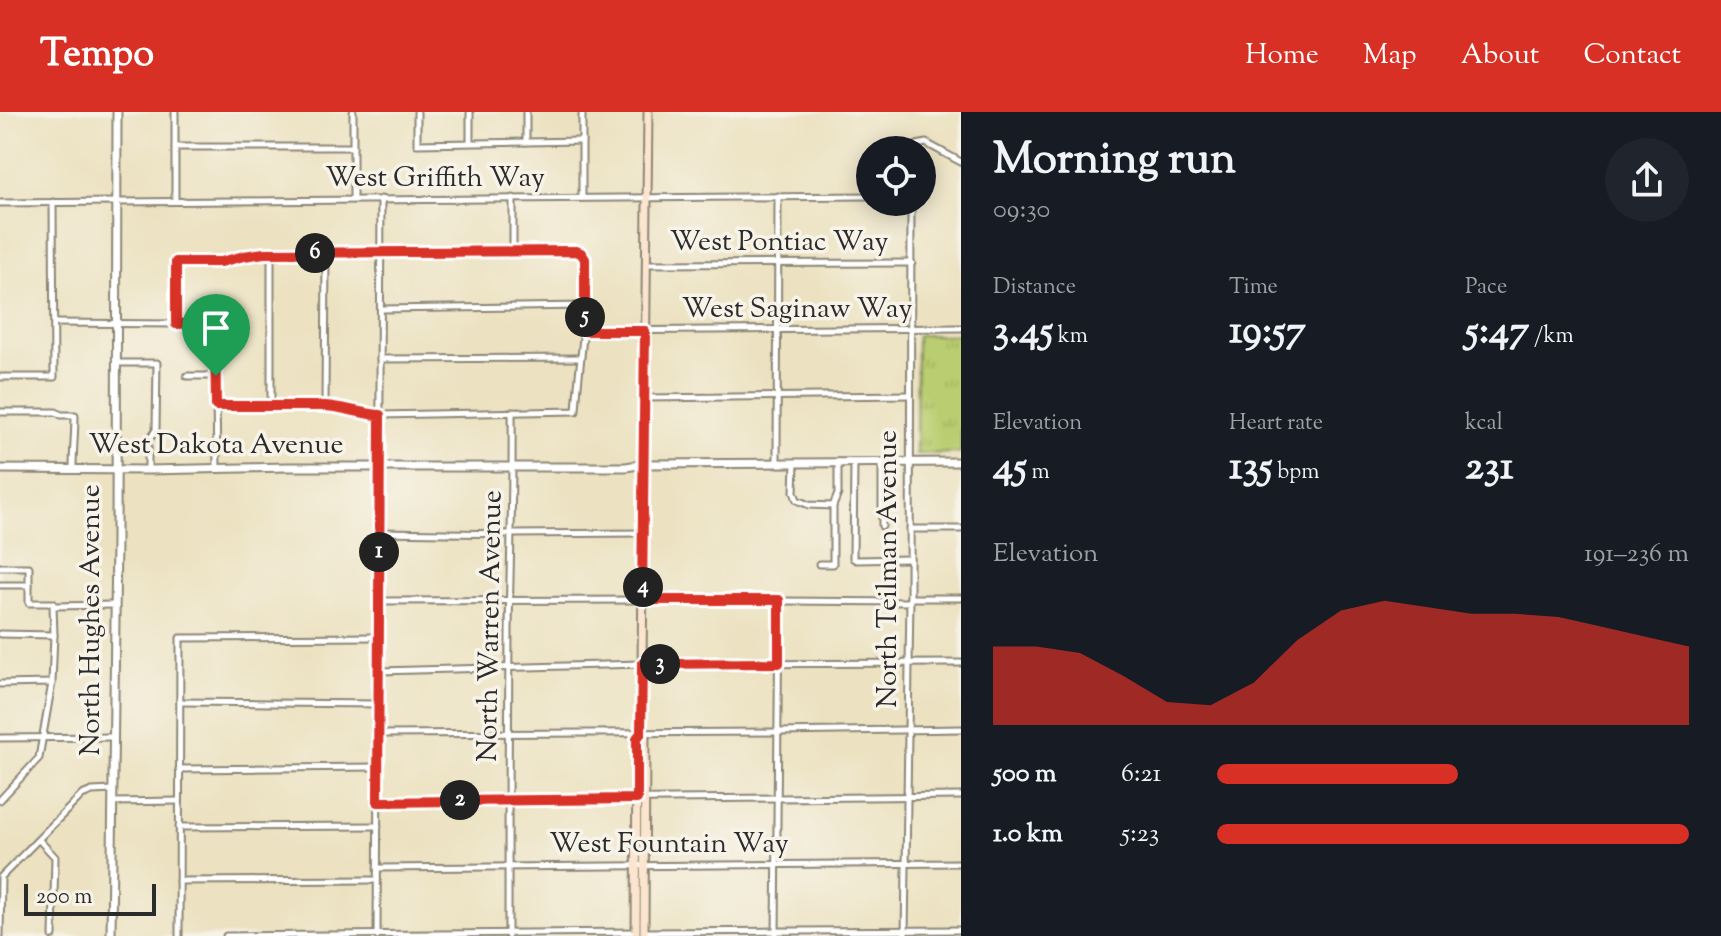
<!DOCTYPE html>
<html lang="en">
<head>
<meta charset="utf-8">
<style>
  body { margin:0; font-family:"Sorts Mill Goudy",serif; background:#20242c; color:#f1f3f6; height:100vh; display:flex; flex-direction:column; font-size:30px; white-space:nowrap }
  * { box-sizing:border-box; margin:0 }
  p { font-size:26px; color:#9ea1a6 }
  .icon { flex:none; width:44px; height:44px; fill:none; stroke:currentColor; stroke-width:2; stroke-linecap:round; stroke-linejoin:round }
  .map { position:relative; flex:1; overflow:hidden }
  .details { display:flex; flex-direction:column; background:#171b24; width:760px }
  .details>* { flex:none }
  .fabs { position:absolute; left:856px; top:24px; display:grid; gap:16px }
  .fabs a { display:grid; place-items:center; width:80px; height:80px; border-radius:50%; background:#171b24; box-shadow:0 4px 20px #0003; font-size:40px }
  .scale { position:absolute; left:24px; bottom:20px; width:132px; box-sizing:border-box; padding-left:8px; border:4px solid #2b2b2b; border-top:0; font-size:22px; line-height:28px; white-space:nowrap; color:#2b2b2b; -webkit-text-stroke:6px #f7f3e8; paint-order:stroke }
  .pin { position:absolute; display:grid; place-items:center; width:68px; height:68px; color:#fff; margin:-82px -34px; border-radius:50% 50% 50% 0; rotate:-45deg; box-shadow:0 0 8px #0007 }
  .pin .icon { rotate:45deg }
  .km { position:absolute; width:40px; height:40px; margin:-20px; border-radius:50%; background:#222; color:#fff; font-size:22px; line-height:40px; text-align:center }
  .round { display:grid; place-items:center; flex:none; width:84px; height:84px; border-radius:42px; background:#20242c }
  .head { display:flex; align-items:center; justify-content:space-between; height:136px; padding:0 32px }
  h1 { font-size:44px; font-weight:700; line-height:60px }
  .metrics { display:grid; grid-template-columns:repeat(3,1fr); gap:12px; height:136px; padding:8px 32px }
  .metrics div { display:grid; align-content:center }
  .metrics b { font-size:40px; font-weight:700 }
  .metrics small { font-size:22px; font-weight:400 }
  .metrics p { font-size:22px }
  .chart { height:224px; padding:16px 32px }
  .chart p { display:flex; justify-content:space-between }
  .chart svg { width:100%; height:144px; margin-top:8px; fill:#d93025; opacity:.7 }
  ul { padding:0 32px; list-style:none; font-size:26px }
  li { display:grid; grid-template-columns:128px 96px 1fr; align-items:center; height:60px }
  li i { height:20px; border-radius:10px; background:#d93025 }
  header { display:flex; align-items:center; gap:48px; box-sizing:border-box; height:112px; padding:0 40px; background:#d93025; color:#fff }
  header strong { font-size:38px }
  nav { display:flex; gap:44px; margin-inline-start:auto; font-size:28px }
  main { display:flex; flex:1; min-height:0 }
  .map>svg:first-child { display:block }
</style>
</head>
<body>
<header>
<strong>Tempo</strong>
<nav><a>Home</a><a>Map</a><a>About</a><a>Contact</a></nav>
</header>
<main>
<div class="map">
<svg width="961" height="824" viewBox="0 0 961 824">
  <defs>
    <pattern id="grass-tufts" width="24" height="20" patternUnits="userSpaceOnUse" patternTransform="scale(2)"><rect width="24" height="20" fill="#bacd70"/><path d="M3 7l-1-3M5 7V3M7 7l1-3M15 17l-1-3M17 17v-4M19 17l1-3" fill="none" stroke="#a0b061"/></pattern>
  </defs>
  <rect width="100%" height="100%" fill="#f7f3e8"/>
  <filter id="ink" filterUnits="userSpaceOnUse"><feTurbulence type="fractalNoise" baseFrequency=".0125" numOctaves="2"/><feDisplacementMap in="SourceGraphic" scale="16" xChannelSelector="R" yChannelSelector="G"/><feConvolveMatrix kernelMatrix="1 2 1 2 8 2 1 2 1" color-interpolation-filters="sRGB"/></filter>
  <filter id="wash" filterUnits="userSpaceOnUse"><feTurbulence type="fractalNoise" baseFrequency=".006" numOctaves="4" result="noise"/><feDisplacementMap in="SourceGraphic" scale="32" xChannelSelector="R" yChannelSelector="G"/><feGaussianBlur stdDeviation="1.8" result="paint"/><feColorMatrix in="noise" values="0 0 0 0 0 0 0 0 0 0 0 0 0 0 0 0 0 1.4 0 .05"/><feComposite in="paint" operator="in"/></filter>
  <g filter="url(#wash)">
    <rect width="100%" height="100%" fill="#ece2c1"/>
    <polygon fill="url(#grass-tufts)" stroke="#727c4e" stroke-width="2" points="917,223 961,223 961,341 916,342"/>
  </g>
  <g filter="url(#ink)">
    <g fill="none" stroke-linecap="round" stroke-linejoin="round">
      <defs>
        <g id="minor">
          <polyline points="175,0 175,89"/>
          <polyline points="417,0 417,32 582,29"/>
          <polyline points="526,0 526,30"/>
          <polyline points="470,30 470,1"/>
          <polyline points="175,35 353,35"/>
          <polyline points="914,38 917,33 926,31 961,50"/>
          <polyline points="582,86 582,0"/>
          <polyline points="353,87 353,0"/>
          <polyline points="0,91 870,84"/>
          <polyline points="513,140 513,86"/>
          <polyline points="271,141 271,294"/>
          <polyline points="646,152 912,151"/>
          <polyline points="381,197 585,194"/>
          <polyline points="55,211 176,212 215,210 217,356"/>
          <path d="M176,212V150H221L249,143L271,141L576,139L581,141L584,144C590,196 579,247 576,299L380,303C361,302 344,295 325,294H216"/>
          <polyline points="585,219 961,216"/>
          <polyline points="380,247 581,246"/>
          <polyline points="116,251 157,251 156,318 148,329 148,358"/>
          <polyline points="187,264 216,264"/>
          <polyline points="0,265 54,265 53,90"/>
          <polyline points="646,286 910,283"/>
          <polyline points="325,294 326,141"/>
          <path d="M0,300H56L61,303H75C75,322 73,338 73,357"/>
          <polyline points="882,350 882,414"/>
          <polyline points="777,351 778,84"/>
          <polyline points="795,351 794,380 797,388 809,393 833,394"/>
          <polyline points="854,351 853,446 856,448 910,447"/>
          <polyline points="910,417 961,417"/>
          <polyline points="380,420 512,422 643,421"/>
          <polyline points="819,452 833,452 833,394 838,382 838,350"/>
          <polyline points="0,455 29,455 29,491 53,491"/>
          <polyline points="0,473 29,473"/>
          <polyline points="910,486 961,486"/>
          <polyline points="379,489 642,488 909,490"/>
          <polyline points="0,522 54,523"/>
          <polyline points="379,559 642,552 961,551"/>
          <polyline points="0,572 52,571"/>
          <polyline points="180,590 379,592"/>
          <polyline points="378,622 778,620 961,617"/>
          <polyline points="0,626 113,625"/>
          <polyline points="179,657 378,655"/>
          <polyline points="0,688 39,646 52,571 54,523 53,494 114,493"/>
          <polyline points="113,690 179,689"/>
          <polyline points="378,690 961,684"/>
          <polyline points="179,715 378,714"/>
          <polyline points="39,728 55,745 53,824"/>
          <polyline points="377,756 961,751"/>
          <polyline points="179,769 377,768"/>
          <polyline points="644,820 961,818"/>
          <polyline points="0,824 1,765 82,683 92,679 113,678"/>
          <polyline points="179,824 180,526 379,525"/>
          <polyline points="226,824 636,820"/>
          <polyline points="377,824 381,87"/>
          <path d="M508,824C508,723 508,621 509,520C510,446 513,374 512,300"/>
          <polyline points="776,824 779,488"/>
          <polyline points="905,824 910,486 911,90"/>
        </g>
        <g id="tertiary">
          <polyline points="0,357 148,358 287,355 626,355 644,352 961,350"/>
          <polyline points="111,824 116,429 117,0"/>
        </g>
        <g id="secondary">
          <polyline points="641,621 645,626 644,824"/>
          <polyline points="636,824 637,626 641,621 642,552 648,0"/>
        </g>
      </defs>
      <use href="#minor" stroke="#8c8676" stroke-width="9"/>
      <use href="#tertiary" stroke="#8c8676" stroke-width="11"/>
      <use href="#secondary" stroke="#8c8676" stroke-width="11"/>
      <use href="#minor" stroke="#fff" stroke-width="5"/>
      <use href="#tertiary" stroke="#fff" stroke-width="7"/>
      <use href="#secondary" stroke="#fce5cf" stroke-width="7"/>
    </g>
  </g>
  <g fill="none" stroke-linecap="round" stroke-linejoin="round" filter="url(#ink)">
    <defs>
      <path id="route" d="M576,139L581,141L585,147V219H645L642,488H779V551L642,552L641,621L637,626V687L378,690L380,303C361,302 344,295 325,294H216L215,210L176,212V150H221L244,144L264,141Z"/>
    </defs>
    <use href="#route" stroke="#fff" stroke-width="16"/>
    <use href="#route" stroke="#d93025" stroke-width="10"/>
  </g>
  <g text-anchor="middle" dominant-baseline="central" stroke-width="7" stroke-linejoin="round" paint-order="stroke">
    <g font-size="28" fill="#2b2b2b" stroke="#f7f3e8">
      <text x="435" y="67">West Griffith Way</text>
      <text x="779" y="131">West Pontiac Way</text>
      <text x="797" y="198">West Saginaw Way</text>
      <text x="216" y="334">West Dakota Avenue</text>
      <text transform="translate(889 457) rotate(-90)">North Teilman Avenue</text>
      <text transform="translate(92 508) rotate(-90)">North Hughes Avenue</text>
      <text transform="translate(491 514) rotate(-89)">North Warren Avenue</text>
      <text x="669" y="733">West Fountain Way</text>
    </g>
  </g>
</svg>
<div class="fabs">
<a><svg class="icon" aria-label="locate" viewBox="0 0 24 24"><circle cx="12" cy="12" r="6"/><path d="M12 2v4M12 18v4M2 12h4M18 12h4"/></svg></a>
</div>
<div class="scale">200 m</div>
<div class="pin" style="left:216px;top:264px;background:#1e9e55"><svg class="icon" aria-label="arrive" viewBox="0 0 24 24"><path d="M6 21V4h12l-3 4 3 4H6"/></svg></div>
<b class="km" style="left:379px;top:440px">1</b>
<b class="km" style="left:460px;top:688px">2</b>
<b class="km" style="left:660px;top:552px">3</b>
<b class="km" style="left:643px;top:475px">4</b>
<b class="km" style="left:585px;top:205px">5</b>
<b class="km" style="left:315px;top:141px">6</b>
</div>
<section class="details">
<div class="head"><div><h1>Morning run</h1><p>09:30</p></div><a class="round"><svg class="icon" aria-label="share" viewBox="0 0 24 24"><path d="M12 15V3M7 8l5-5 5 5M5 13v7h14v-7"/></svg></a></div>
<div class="metrics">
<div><p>Distance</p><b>3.45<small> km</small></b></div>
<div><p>Time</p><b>19:57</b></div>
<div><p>Pace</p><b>5:47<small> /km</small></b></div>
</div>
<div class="metrics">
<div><p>Elevation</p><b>45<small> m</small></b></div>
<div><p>Heart rate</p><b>135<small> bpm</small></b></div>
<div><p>kcal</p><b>231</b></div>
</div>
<div class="chart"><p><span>Elevation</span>191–236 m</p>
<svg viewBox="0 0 160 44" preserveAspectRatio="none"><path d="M0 44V20L10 20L20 22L30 29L40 37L50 38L60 31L70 18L80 9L90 6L100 8L110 10L120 10L130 11L140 14L150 17L160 20V44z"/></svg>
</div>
<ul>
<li><b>500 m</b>6:21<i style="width:51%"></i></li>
<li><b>1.0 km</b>5:23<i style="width:100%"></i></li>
</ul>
</section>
</main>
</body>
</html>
